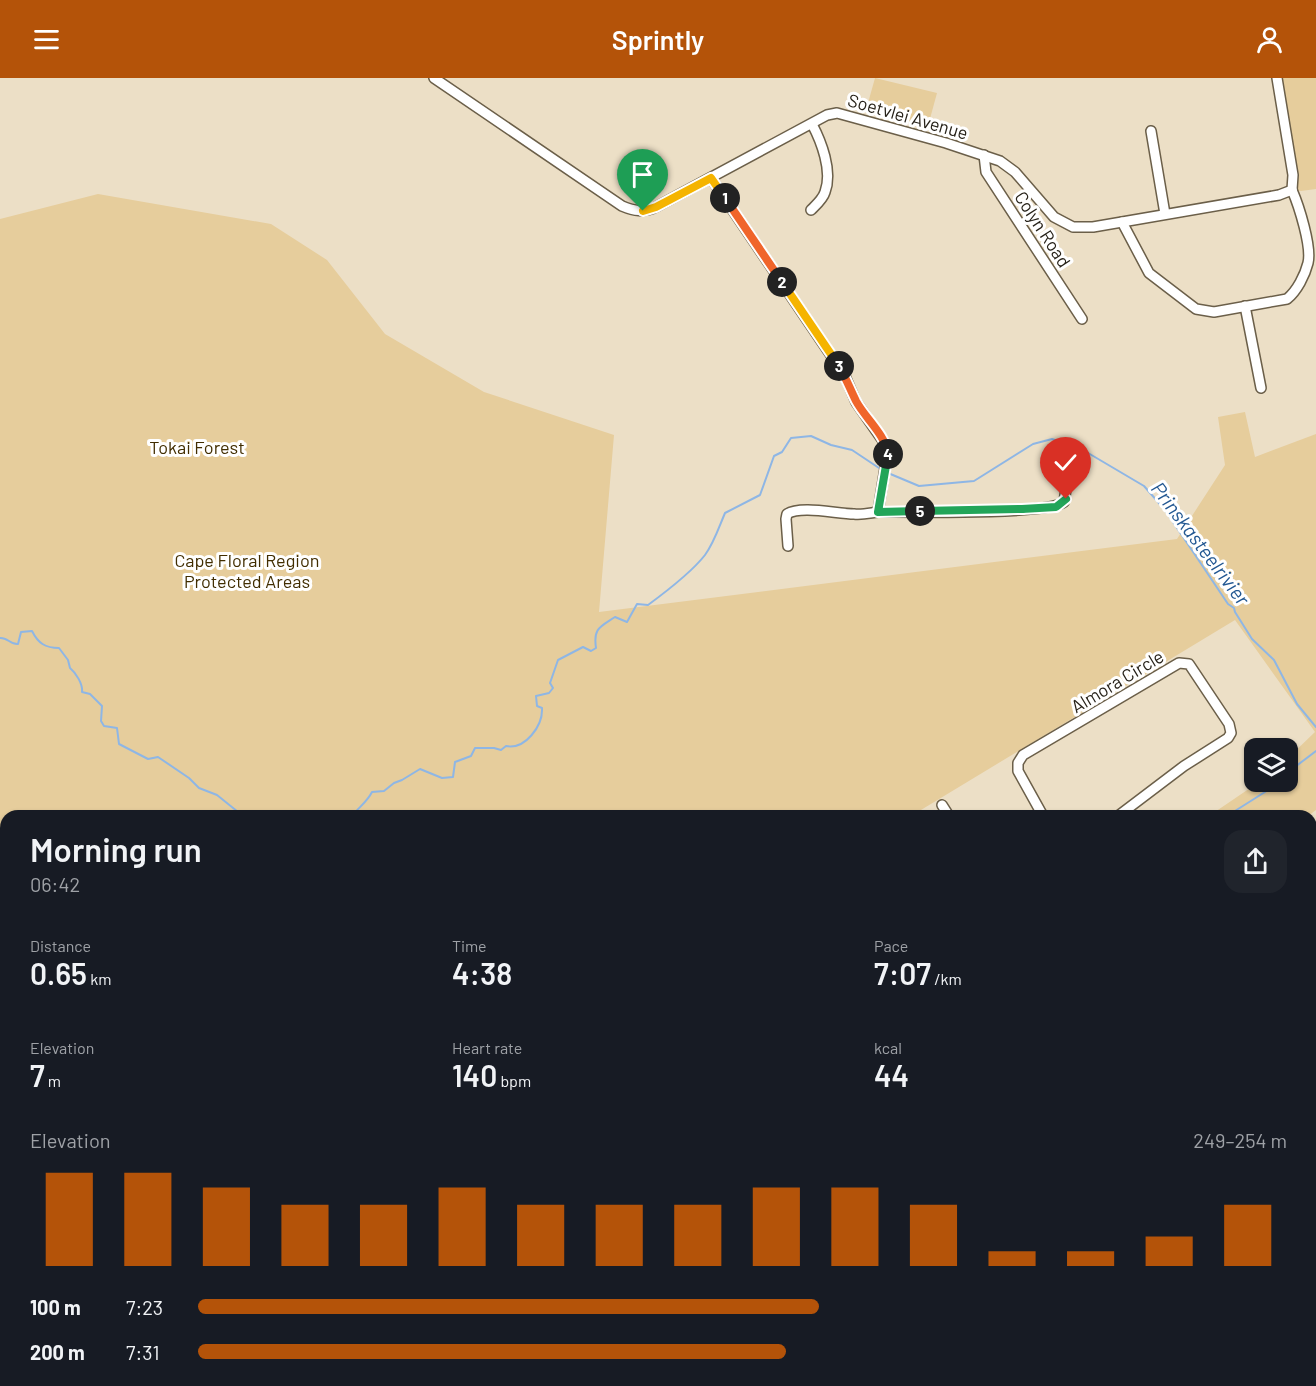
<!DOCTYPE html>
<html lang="en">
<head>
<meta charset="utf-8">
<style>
  body { margin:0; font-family:Barlow,sans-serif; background:#20242c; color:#f1f3f6; height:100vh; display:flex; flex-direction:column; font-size:22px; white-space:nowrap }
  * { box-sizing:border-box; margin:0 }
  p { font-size:20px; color:#9ea1a6 }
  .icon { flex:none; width:33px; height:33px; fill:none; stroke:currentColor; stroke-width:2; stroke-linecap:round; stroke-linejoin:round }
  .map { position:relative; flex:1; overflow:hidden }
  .sheet { position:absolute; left:0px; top:732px; width:1317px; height:576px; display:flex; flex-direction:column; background:#171b24; border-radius:18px 18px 0 0; box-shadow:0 2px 4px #0004 }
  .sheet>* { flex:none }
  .buttons { position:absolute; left:1244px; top:660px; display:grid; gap:12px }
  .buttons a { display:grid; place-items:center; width:54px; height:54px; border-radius:12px; background:#171b24; box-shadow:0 2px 4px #0004; font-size:30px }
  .pin { position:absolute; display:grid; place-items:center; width:51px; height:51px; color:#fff; margin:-62px -26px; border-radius:50% 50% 50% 0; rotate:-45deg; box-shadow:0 0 6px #0007 }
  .pin .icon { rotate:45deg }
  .km { position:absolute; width:30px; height:30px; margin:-15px; border-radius:50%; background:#222; color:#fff; font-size:16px; line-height:30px; text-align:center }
  .round { display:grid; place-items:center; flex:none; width:63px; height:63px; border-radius:18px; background:#20242c }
  .overview { display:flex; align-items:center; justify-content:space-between; height:102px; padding:0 30px }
  h1 { font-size:33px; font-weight:600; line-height:45px }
  .stats { display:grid; grid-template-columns:repeat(3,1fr); gap:9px; height:102px; padding:6px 30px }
  .stats div { display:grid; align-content:center }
  .stats b { font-size:30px; font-weight:600 }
  .stats small { font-size:16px; font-weight:400 }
  .stats p { font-size:16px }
  .chart { height:168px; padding:12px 30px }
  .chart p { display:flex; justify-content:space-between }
  .chart svg { width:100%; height:108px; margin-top:6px; stroke:#b45309; stroke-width:6 }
  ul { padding:0 30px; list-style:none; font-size:20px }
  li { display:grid; grid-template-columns:96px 72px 1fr; align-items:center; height:45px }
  li i { height:15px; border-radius:8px; background:#b45309 }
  header { display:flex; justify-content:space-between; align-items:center; height:78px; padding:0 30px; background:#b45309; color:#fff; font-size:27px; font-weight:600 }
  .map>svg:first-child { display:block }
</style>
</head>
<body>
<header><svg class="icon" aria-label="menu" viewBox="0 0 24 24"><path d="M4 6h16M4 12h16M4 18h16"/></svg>Sprintly<svg class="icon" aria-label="person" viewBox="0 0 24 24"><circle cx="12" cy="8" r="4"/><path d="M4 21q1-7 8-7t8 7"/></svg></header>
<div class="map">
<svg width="1316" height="1308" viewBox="0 0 1316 1308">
  <rect width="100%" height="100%" fill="#ecdfc6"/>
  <g fill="#e6cd9c">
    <polygon points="875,0 937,15 928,48 866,32"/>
    <polygon points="1277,0 1316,0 1316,111 1301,113 1292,112"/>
    <polygon points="98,116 271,146 327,182 385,256 484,314 614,357 599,534 1177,461 1225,387 1218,339 1245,334 1255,379 1316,356 1316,732 1308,738 1209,738 1259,704 1287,704 1287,681 1315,654 1235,542 911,738 6,738 6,1229 0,1232 0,141"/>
  </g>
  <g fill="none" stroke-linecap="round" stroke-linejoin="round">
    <g stroke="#8eb6e5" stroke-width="2">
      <polyline points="888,395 919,408 974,403 1033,366 1052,361 1083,372 1144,408 1165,432 1228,526 1234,530 1235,534 1252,561 1274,582 1297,626 1316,649"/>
      <path d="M0,560C7,559 11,567 18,566L21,554L32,553C38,565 45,570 59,570L68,582L70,590C76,595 83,606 82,614L90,616L102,628L101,643L104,648L117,650L119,666L148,681L158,679L189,700L199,710L217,717L243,738"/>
      <polyline points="1287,695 1316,673"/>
      <polyline points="332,738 338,736 340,738"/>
      <path d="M352,738C359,729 367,724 372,714L384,713L394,705L402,702L420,691L442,700L453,699L455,684L471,678L475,670H494L501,672L506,668C525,672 543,648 542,630L537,628L536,618L549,615L553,610L550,605L558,582L583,569L591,573L596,570C593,550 600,549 615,539L627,544L637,526L648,527C667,513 691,495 705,477C714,465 719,449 725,435L760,417L774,378L782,374L791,360L811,358L831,367L852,372L882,392"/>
      <polyline points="1227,738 1265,714 1277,704"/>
      <polyline points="201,1308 203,1302"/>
    </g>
    <defs>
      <g id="minor">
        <path d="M434,0L622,128C634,133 644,135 656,129L827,37L837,35L946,65L1000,83L1015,94L1054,139L1073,149H1093L1279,117L1292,112"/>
        <polyline points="1277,0 1293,97 1292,112"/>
        <polyline points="1151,53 1165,136"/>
        <polyline points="984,77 986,94 1082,241"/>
        <polyline points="711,100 845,298 856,324 886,367 888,372 878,434"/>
        <path d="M811,132C816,127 823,121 825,114C833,93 821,63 812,46"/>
        <path d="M1122,144L1149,195L1196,231L1214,234L1287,221C1297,213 1305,197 1308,185C1312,169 1299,128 1292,112"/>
        <polyline points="1245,228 1261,310"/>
        <path d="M788,468L786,441L787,436C801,427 837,436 854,436C862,437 870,435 878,434C908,434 1047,437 1064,424L1066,411L1061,380"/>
        <polyline points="942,727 949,738"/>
        <polyline points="1043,738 1018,693 1018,685 1023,677 1179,585 1189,586 1229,646 1231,655 1228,660 1184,688 1118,738"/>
        <polyline points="1311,957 1316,953"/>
        <polyline points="1311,1061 1316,1067"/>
        <polyline points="1311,1181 1316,1187"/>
        <polyline points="1311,1197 1316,1196"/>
        <polyline points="382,1302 384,1308"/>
        <polyline points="691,1302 722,1308"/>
        <polyline points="1050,1302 1052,1308"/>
        <polyline points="1147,1302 1148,1308"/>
        <polyline points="35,1308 36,1302"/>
        <polyline points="77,1308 87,1302"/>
        <polyline points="488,1308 489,1302"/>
        <polyline points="577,1308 578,1302"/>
        <polyline points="670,1308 672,1302"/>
        <polyline points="771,1308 772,1302"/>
        <polyline points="859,1308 860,1302"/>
        <polyline points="934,1308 935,1302"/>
        <polyline points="1008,1308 1010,1302"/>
        <polyline points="1237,1308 1238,1302"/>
        <polyline points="1314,1308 1316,1288"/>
      </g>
      <g id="major">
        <polyline points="0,928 6,935"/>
        <polyline points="283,1302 285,1308"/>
      </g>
    </defs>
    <use href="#minor" stroke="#6b5f49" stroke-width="12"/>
    <use href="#major" stroke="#6b5f49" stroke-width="15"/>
    <use href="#minor" stroke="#fff" stroke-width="9"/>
    <use href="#major" stroke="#fff" stroke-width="12"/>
  </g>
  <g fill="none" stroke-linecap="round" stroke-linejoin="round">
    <defs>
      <polyline id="split-1" points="643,133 656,129 711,100 725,120"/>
      <polyline id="split-2" points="725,120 782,204"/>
      <polyline id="split-3" points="782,204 839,288"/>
      <path id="split-4" d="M839,288C846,300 850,311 856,323C865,340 885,356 888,376"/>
      <polyline id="split-5" points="888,376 878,434 920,433"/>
      <polyline id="split-6" points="920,433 1022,431"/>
      <polyline id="split-7" points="1022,431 1056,429 1066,421"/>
    </defs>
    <use href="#split-1" stroke="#fff" stroke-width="12"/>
    <use href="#split-2" stroke="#fff" stroke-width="12"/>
    <use href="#split-3" stroke="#fff" stroke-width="12"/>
    <use href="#split-4" stroke="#fff" stroke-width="12"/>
    <use href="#split-5" stroke="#fff" stroke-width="12"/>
    <use href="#split-6" stroke="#fff" stroke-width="12"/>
    <use href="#split-7" stroke="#fff" stroke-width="12"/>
    <use href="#split-1" stroke="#f5b400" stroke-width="8"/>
    <use href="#split-2" stroke="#f0652b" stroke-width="8"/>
    <use href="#split-3" stroke="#f5b400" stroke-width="8"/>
    <use href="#split-4" stroke="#f0652b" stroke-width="8"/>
    <use href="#split-5" stroke="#22a559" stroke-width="8"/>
    <use href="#split-6" stroke="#22a559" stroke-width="8"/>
    <use href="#split-7" stroke="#22a559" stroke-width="8"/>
  </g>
  <g text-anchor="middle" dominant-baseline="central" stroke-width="6" stroke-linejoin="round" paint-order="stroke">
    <g font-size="18" fill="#272219" stroke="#fff">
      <text transform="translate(908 38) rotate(16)">Soetvlei Avenue</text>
      <text transform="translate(1043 151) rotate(57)">Colyn Road</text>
      <text transform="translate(1117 603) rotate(-31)">Almora Circle</text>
    </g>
    <g font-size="18" fill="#412d00" stroke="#fff">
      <text x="197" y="369">Tokai Forest</text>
      <text x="247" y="482">Cape Floral Region<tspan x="247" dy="21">Protected Areas</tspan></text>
    </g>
    <g font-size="20" font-style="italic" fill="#235892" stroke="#fff">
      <text transform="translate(1201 465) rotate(53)">Prinskasteelrivier</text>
    </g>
  </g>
</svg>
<div class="buttons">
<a><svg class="icon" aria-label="layers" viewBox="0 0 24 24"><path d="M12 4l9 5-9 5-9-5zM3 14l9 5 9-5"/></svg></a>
</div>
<div class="pin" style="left:643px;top:133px;background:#1e9e55"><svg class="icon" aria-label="arrive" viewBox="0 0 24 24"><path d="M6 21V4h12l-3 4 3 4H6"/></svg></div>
<div class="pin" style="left:1066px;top:421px;background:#d93025"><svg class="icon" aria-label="check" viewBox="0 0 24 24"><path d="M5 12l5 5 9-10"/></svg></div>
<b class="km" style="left:725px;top:120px">1</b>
<b class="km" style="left:782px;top:204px">2</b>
<b class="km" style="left:839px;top:288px">3</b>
<b class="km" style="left:888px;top:376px">4</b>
<b class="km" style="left:920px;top:433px">5</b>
<section class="sheet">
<div class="overview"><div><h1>Morning run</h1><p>06:42</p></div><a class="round"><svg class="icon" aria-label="share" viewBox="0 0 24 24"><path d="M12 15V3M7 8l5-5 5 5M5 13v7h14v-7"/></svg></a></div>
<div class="stats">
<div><p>Distance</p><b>0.65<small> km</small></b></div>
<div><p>Time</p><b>4:38</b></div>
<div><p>Pace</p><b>7:07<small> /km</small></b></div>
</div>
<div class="stats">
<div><p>Elevation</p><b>7<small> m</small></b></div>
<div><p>Heart rate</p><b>140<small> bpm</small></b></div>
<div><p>kcal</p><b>44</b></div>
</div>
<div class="chart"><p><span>Elevation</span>249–254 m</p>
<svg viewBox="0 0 160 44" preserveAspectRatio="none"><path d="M5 44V6M15 44V6M25 44V12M35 44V19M45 44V19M55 44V12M65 44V19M75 44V19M85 44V19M95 44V12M105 44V12M115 44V19M125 44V38M135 44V38M145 44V32M155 44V19"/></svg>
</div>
<ul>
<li><b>100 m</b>7:23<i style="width:57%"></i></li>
<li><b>200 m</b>7:31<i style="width:54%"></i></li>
</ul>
</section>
</div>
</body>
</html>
